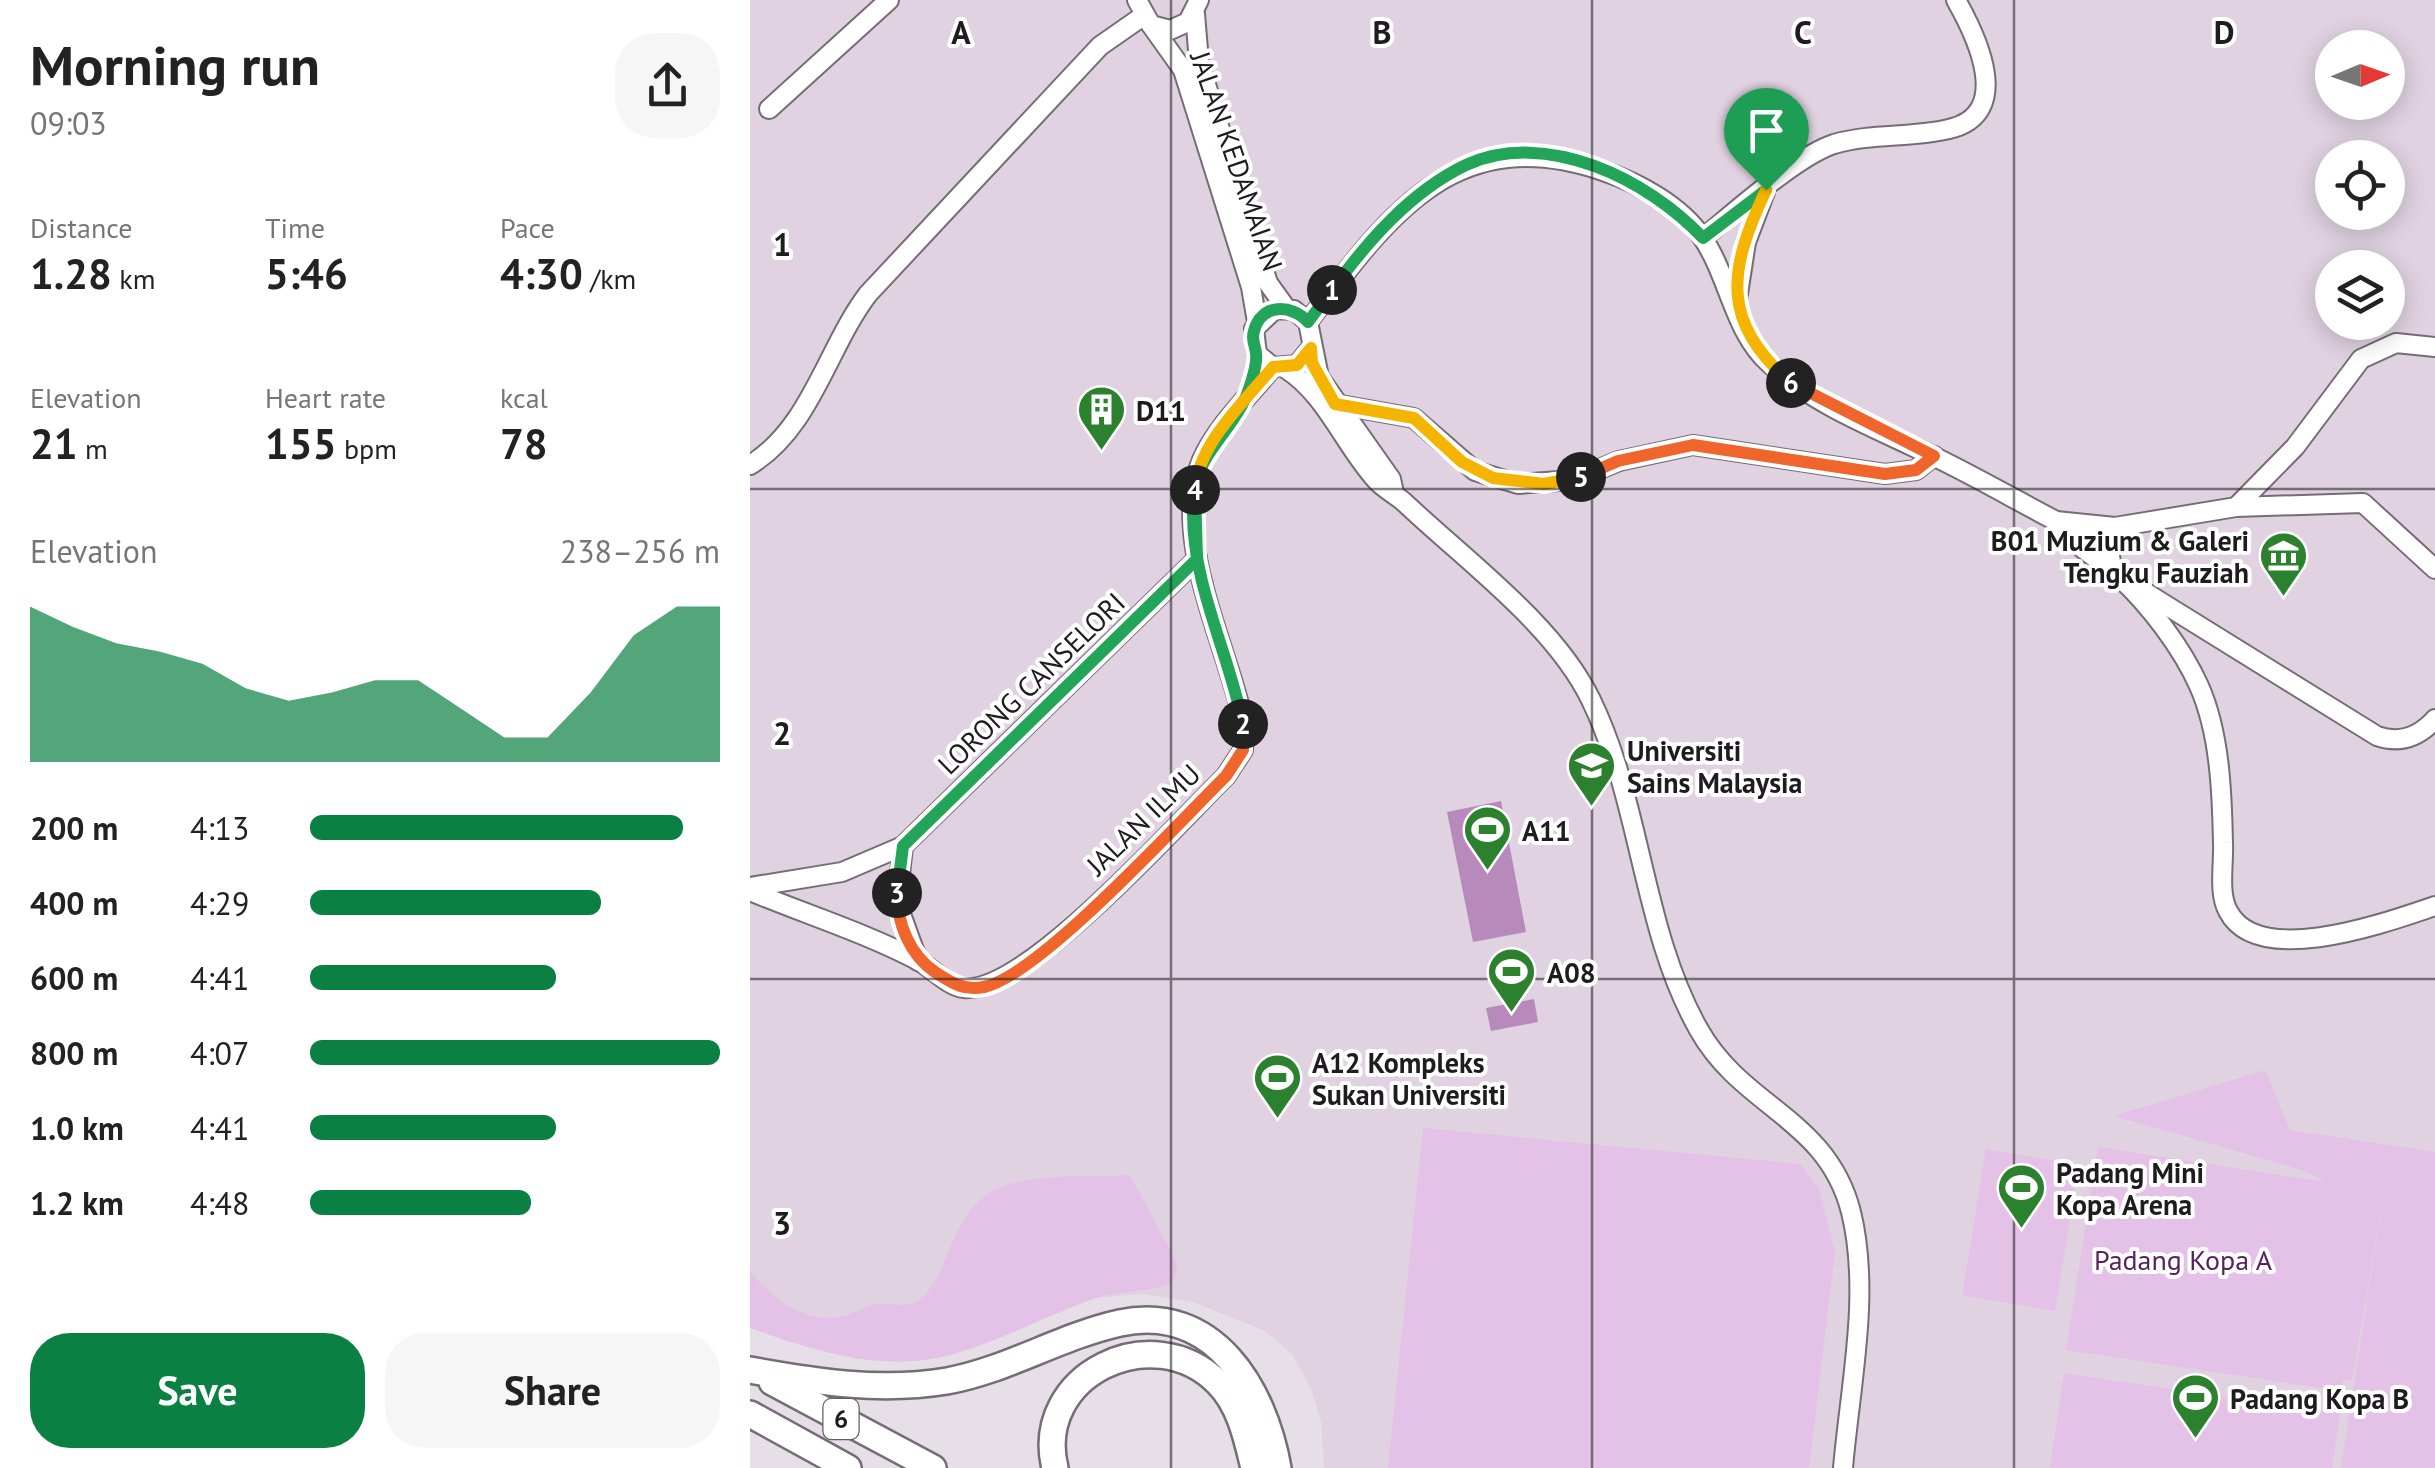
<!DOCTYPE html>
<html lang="en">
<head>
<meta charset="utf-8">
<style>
  body { margin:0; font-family:"PT Sans",sans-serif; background:#f6f6f6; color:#222; height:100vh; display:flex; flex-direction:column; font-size:38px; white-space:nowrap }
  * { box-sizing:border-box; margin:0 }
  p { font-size:32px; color:#767676 }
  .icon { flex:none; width:55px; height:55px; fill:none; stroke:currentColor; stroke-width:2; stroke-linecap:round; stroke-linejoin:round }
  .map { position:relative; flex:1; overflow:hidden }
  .sheet { display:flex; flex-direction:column; background:#fff; width:750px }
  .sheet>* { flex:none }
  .needle { width:65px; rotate:88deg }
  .buttons { position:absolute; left:1565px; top:30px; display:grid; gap:20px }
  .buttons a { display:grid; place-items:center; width:90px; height:90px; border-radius:50%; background:#fff; box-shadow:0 5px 25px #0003; font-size:50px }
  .pin { position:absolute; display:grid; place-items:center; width:85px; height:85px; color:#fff; margin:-102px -42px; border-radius:50% 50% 50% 0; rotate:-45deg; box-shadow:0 0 10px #0007 }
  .pin .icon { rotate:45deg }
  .km { position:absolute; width:50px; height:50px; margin:-25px; border-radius:50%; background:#222; color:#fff; font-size:28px; line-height:50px; text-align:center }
  .round { display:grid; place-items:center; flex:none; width:105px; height:105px; border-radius:40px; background:#f6f6f6 }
  .overview { display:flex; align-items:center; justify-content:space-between; height:170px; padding:0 30px }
  h1 { font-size:55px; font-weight:600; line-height:75px }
  .stats { display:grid; grid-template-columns:repeat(3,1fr); gap:15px; height:170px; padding:10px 30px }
  .stats div { display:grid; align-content:center }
  .stats b { font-size:42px; font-weight:600 }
  .stats small { font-size:28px; font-weight:400 }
  .stats p { font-size:28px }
  .chart { height:280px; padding:20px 30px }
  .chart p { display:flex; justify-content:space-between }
  .chart svg { width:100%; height:180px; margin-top:10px; fill:#0b8043; opacity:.7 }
  .action { display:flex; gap:20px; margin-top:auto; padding:20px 30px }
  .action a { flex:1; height:115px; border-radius:40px; background:#0b8043; color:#fff; font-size:40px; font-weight:600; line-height:115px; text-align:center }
  .action a+a { background:#f6f6f6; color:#222 }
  ul { padding:0 30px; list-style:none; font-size:32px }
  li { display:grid; grid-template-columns:160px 120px 1fr; align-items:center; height:75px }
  li i { height:25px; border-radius:12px; background:#0b8043 }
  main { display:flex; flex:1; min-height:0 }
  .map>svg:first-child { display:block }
</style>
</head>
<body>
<main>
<section class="sheet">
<div class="overview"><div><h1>Morning run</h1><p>09:03</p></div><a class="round"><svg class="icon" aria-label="share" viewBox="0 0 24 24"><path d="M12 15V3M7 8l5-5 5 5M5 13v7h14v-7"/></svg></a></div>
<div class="stats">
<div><p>Distance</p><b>1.28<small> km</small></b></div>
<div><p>Time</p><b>5:46</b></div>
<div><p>Pace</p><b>4:30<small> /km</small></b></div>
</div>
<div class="stats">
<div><p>Elevation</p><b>21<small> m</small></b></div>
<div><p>Heart rate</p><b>155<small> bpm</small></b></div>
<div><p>kcal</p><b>78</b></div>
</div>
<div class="chart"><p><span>Elevation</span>238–256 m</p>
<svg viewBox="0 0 160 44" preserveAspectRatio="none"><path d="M0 44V6L10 11L20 15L30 17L40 20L50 26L60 29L70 27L80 24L90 24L100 31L110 38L120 38L130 27L140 13L150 6L160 6V44z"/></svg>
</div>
<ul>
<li><b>200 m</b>4:13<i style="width:91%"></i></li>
<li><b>400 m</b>4:29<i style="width:71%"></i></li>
<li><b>600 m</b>4:41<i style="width:60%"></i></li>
<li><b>800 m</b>4:07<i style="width:100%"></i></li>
<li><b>1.0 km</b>4:41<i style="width:60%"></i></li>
<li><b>1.2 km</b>4:48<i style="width:54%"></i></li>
</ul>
<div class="action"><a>Save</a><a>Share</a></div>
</section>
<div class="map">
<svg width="1685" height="1468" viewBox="0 0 1685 1468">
  <rect width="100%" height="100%" fill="#e7dfe8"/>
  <path fill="#e0d2e1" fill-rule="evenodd" d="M0,0H1685V1468H574L571,1422L561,1388L542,1354L515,1331L443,1302L393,1294L345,1298L201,1355L147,1361L107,1359L0,1328ZM1582,48H1638V102H1582ZM1582,158H1638V212H1582ZM1582,268H1638V322H1582Z"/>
  <g fill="#e4c2e7">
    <polygon points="1515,1070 1540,1130 1685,1152 1685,1468 1591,1468 1633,1197 1602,1380 1593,1379 1592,1391 1316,1350 1348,1147 1575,1182 1552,1170 1364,1116"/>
    <polygon points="673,1128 1050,1164 1069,1190 1085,1252 1059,1468 638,1468"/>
    <polygon points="1236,1149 1329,1165 1305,1311 1212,1295"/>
    <path d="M380,1175L428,1265L423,1283C395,1293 367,1290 340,1300C295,1317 251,1340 204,1354C135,1374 64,1351 0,1328V1272C23,1298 53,1324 92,1316C104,1314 115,1306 128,1304C144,1302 160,1310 172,1298C200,1270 200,1222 236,1195C266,1172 342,1177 380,1175Z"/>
    <polygon points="1314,1373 1590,1414 1582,1468 1300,1468"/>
  </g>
  <g fill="#b78abb">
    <polygon points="751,801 776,932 723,942 697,812"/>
    <polygon points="784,999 788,1022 741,1031 736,1008"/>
  </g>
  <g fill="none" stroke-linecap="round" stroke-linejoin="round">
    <defs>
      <g id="minor">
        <polyline points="387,0 401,25 420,30 438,22 449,0"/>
        <polyline points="445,14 449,62 518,283 536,308"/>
        <polyline points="401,25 433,70 501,287 507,322"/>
        <polyline points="19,109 139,0"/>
        <path d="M953,238C985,212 1047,156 1084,144C1121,133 1162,138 1199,129C1264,114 1227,37 1206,0"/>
        <polyline points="986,307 996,242 1015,192"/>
        <path d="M558,322C639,214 705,121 853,171C889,183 930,205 952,237C979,276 984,333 1020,364C1067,407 1128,429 1185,457C1226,477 1266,500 1306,521L1365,527L1486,507L1545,447L1611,359L1646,343L1685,347"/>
        <polyline points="561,348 547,365 523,367 507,354 504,329 525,309 544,310 558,322 569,377 641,479 644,493"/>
        <path d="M536,369C575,393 595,446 626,480C634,489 646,495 655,503C715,560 805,625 841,700C892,805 892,930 949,1030C993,1108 1077,1118 1101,1212C1121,1293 1100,1386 1093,1468"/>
        <polyline points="585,404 664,418 725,471 768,484 823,480 869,461 943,445 1135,474 1166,470 1184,456"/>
        <path d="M0,465C61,428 77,348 118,294L350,46L393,16"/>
        <polyline points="1486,507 1613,503 1685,569"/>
        <path d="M1306,521C1322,545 1347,557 1368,576C1399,604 1432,648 1449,686C1470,733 1472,793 1473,843C1474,864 1468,893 1478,911C1508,970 1640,921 1685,906"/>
        <polyline points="1362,571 1359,547 1373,526"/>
        <path d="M1377,581L1627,736C1650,744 1669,737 1685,719"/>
        <polyline points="153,846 147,903 168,961"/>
        <polyline points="0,887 92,872 153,846 447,559"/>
        <path d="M0,891C55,914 116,933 169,961C183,969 199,987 214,988C276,994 429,822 476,776L493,750L494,724C478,647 419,536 452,460C467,426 500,395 523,367"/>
      </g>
      <g id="highway">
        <path d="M0,1370C66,1382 130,1392 197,1381C257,1370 311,1336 370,1323C464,1303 514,1389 528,1468"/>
        <polyline points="22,1382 183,1468"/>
        <polyline points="0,1414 98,1468"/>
        <path d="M305,1468C282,1375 403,1317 468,1383C490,1405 497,1439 504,1468"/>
      </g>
    </defs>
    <use href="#minor" stroke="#746d75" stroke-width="22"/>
    <use href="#highway" stroke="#746d75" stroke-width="30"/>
    <use href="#minor" stroke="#fff" stroke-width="18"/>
    <use href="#highway" stroke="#fff" stroke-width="25"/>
  </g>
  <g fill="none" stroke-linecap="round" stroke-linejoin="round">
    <defs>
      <path id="split-1" d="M582,290C617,242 661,191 716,165C796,128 899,180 953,238L1016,190"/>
      <path id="split-2" d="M493,724C479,654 443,586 443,514C442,458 468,448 492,405C498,394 508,365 506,353C505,344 501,340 504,331C511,303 542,304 558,322L582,290"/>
      <path id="split-3" d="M147,893C147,924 160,955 185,972C202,983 213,991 234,987C289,976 430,821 476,776L493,750V724"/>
      <polyline id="split-4" points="147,893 153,846 447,559 445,490"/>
      <path id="split-5" d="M445,490C448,444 494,402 523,367L547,365L561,348L562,363L585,404L664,418L712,462L743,478L794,484L831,477"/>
      <polyline id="split-6" points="831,477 868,461 943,445 1135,474 1166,470 1184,456 1041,383"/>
      <path id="split-7" d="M1016,190C978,271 970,321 1041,383"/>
    </defs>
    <use href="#split-1" stroke="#fff" stroke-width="20"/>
    <use href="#split-2" stroke="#fff" stroke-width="20"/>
    <use href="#split-3" stroke="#fff" stroke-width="20"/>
    <use href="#split-4" stroke="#fff" stroke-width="20"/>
    <use href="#split-5" stroke="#fff" stroke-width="20"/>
    <use href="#split-6" stroke="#fff" stroke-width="20"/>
    <use href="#split-7" stroke="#fff" stroke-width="20"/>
    <use href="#split-1" stroke="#22a559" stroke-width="12"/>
    <use href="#split-2" stroke="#22a559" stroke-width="12"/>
    <use href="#split-3" stroke="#f0652b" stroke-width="12"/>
    <use href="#split-4" stroke="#22a559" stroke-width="12"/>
    <use href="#split-5" stroke="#f5b400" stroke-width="12"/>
    <use href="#split-6" stroke="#f0652b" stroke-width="12"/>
    <use href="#split-7" stroke="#f5b400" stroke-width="12"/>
  </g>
  <path fill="none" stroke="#1f1c1f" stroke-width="2.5" stroke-opacity="0.55" d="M421,0V1468M842,0V1468M1264,0V1468M0,489H1685M0,979H1685"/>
  <defs>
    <symbol id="building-pin" viewBox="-11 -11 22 30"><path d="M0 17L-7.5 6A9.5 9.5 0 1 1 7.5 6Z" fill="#2b812e" stroke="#fff"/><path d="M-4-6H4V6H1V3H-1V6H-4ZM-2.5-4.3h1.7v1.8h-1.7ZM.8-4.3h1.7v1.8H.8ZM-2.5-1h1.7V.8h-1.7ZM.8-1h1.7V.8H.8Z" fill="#fff"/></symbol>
    <symbol id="museum-pin" viewBox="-11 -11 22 30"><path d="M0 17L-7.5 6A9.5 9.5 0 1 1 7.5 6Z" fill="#2b812e" stroke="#fff"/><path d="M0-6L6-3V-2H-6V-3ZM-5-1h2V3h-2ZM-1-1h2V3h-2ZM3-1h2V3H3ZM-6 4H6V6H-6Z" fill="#fff"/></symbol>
    <symbol id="university-pin" viewBox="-11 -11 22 30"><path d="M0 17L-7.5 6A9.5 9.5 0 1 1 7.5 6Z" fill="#2b812e" stroke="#fff"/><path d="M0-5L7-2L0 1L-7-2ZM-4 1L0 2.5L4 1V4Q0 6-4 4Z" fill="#fff"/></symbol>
    <symbol id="stadium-pin" viewBox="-11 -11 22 30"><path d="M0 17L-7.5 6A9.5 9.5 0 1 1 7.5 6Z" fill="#2b812e" stroke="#fff"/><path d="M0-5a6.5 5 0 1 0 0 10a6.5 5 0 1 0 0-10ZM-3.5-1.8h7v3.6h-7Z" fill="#fff"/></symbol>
  </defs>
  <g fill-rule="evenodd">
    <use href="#building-pin" x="324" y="382" width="55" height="75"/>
    <use href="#museum-pin" x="1506" y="528" width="55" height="75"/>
    <use href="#university-pin" x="814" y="738" width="55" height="75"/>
    <use href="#stadium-pin" x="710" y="802" width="55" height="75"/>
    <use href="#stadium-pin" x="734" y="944" width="55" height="75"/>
    <use href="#stadium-pin" x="500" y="1050" width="55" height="75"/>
    <use href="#stadium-pin" x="1244" y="1160" width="55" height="75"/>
    <use href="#stadium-pin" x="1418" y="1370" width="55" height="75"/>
  </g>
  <g text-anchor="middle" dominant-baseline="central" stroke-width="8" stroke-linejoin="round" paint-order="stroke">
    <rect fill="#fff" stroke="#626062" stroke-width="2.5" x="73.5" y="1399" width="35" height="40" rx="8"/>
    <g font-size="25" font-weight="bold" fill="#1f1c1f">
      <text x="91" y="1419">6</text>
    </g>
    <g font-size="28" fill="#1f1c1f" stroke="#fff">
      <text transform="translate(487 161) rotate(71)">JALAN KEDAMAIAN</text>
      <text transform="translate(281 683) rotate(-44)">LORONG CANSELORI</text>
      <text transform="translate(393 819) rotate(-44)">JALAN ILMU</text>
    </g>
    <g font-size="28" font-weight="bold" fill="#1f1c1f" stroke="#fff" text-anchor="start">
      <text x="386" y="410">D11</text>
      <text x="1499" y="540" text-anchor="end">B01 Muzium &amp; Galeri<tspan x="1499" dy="32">Tengku Fauziah</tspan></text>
      <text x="877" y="750">Universiti<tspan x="877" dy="32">Sains Malaysia</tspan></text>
      <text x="772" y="830">A11</text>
      <text x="797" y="972">A08</text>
      <text x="562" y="1062">A12 Kompleks<tspan x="562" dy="32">Sukan Universiti</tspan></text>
      <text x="1306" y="1172">Padang Mini<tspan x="1306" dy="32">Kopa Arena</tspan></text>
      <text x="1480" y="1398">Padang Kopa B</text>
    </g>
    <g font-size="28" fill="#59225f" stroke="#fff">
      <text x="1433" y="1259">Padang Kopa A</text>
    </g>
  </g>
  <g font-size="32" text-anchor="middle" font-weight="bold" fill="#1f1c1f" stroke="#fff" stroke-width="8" stroke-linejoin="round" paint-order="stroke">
    <text x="211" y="44">A</text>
    <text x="632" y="44">B</text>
    <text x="1053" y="44">C</text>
    <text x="1474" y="44">D</text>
    <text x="32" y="256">1</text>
    <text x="32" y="745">2</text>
    <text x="32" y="1235">3</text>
  </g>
</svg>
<div class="buttons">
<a><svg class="needle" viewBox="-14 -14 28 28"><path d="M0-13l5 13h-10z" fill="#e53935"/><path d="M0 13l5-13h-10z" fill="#767676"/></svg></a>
<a><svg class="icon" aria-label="locate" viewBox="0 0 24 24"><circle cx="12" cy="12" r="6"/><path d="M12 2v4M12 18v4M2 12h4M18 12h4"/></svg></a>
<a><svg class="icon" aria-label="layers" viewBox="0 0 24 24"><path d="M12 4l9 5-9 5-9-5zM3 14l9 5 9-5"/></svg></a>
</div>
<div class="pin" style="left:1016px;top:190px;background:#1e9e55"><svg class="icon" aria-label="arrive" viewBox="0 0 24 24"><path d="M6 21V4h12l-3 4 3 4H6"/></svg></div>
<b class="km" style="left:582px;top:290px">1</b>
<b class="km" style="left:493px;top:724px">2</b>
<b class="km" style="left:147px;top:893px">3</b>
<b class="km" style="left:445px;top:490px">4</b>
<b class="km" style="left:831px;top:477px">5</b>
<b class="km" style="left:1041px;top:383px">6</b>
</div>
</main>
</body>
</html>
